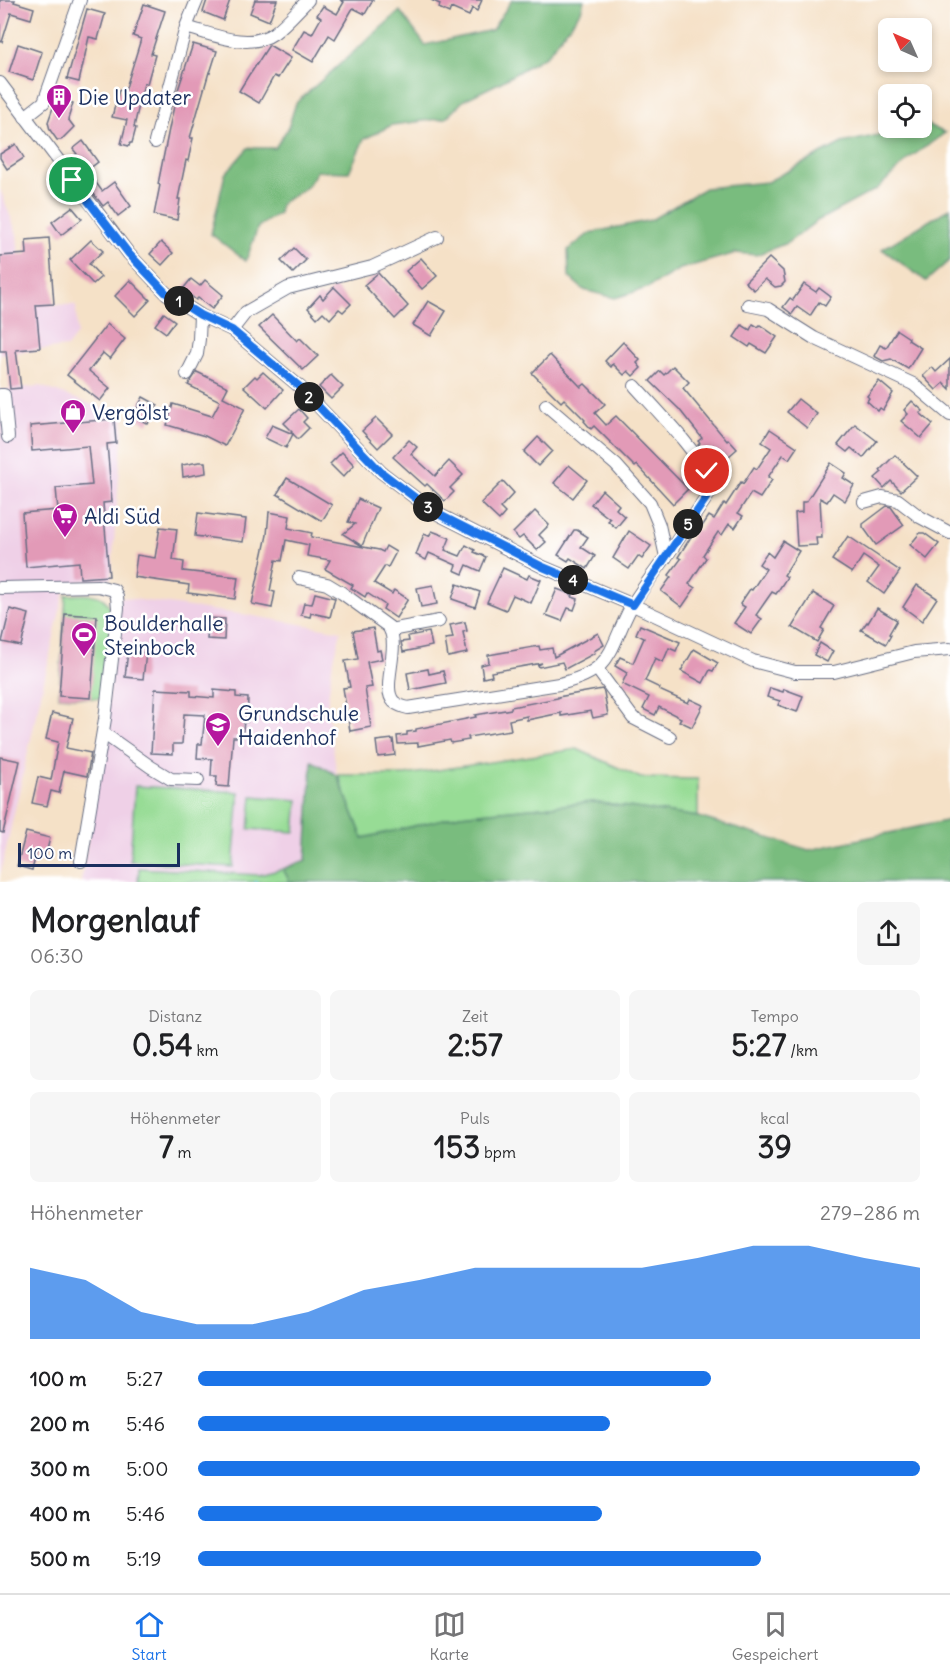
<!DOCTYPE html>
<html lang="de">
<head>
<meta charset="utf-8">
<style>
  body { margin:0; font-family:Delius,sans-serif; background:#f6f6f6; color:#202124; height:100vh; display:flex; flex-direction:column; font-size:22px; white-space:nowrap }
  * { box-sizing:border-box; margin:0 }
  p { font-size:20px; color:#757577 }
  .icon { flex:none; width:33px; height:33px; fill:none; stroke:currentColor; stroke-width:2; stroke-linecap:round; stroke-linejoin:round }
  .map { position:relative; height:882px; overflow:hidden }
  .side { display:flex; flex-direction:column; background:#fff; flex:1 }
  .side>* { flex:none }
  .needle { width:39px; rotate:315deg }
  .fabs { position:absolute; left:878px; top:18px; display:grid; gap:12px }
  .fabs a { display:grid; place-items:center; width:54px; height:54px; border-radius:9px; background:#fff; box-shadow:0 3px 9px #0003; font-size:30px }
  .scale { position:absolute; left:18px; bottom:15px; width:162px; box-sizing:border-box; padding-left:6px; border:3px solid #1b2f5e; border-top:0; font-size:16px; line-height:21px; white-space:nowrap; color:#1b2f5e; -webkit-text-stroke:4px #fff; paint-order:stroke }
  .pin { position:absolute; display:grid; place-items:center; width:51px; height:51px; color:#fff; margin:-26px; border:3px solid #fff; border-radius:50%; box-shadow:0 2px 6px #0007 }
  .km { position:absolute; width:30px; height:30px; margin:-15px; border-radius:50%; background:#222; color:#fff; font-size:16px; line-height:30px; text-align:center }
  .round { display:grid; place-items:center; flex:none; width:63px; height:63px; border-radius:9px; background:#f6f6f6 }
  .head { display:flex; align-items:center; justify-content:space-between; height:102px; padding:0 30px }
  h1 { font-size:33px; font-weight:800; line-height:45px }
  .metrics { display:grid; grid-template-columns:repeat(3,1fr); gap:9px; height:102px; padding:6px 30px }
  .metrics div { display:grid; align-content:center; border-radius:9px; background:#f6f6f6; text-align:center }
  .metrics b { font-size:30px; font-weight:800 }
  .metrics small { font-size:16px; font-weight:400 }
  .metrics p { font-size:16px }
  .chart { height:168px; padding:12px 30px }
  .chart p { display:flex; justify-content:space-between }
  .chart svg { width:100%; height:108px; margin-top:6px; fill:#1a73e8; opacity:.7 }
  ul { padding:0 30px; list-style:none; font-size:20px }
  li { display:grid; grid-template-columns:96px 72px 1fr; align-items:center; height:45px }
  li i { height:15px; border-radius:8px; background:#1a73e8 }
  .tab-bar { display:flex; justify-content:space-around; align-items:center; height:84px; border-top:2px solid #e0e0e0; background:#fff; font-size:16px; color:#757577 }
  .tab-bar a { display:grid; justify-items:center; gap:3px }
  .tab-bar .active { color:#1a73e8 }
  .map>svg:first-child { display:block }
</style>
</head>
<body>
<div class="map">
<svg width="950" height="882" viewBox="0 0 950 882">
  <rect width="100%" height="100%" fill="#fff"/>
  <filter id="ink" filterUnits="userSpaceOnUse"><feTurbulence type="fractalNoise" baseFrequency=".0167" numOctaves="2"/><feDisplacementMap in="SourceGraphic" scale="12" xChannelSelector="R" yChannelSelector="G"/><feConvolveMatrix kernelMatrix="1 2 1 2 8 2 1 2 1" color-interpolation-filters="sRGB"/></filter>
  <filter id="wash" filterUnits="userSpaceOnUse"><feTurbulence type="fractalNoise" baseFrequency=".008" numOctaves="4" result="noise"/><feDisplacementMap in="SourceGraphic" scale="24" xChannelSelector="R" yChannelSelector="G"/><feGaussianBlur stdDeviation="1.35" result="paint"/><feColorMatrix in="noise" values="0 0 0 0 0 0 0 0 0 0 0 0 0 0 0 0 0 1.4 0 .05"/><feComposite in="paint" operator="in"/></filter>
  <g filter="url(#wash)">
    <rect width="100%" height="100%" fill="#f5e1c7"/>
    <g fill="#efd0e7">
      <polygon points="0,189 17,234 23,304 76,305 77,334 67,347 0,354"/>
      <polygon points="40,386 124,416 111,579 66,583 0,876 0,390"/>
      <polygon points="120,597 253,616 341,631 332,667 327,707 337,775 312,762 306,861 283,869 259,875 140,869 138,882 81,882 105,734"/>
    </g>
    <g fill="#97dc95" stroke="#59867a" stroke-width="1.5">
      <path d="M66,595C85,595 108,589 111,614L104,699L59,696Z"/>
      <polygon points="577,749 641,778 698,779 698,817 593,802 460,815 363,839 338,775 405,775"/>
      <polygon points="135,786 239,792 233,867 130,861"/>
      <polygon points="252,796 298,800 295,832 249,829"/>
      <polygon points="139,868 259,875 283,869 290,882 138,882"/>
    </g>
    <g fill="#79bc7e" stroke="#4a766e" stroke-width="1.5">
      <polygon points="512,0 584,0 581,11 547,55 501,82 464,100 446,118 392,125 364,139 349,172 317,171 307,187 281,203 279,213 258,227 246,261 211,234 225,174 248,148 275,148 288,128 296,103 400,11 425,45 492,30"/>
      <polygon points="926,124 945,133 911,157 877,189 817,221 787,243 756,255 736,253 680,269 647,288 615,298 584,290 569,277 568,250 590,233 651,220 705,188 767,182 842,143 911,128 921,128 921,125"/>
      <polygon points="950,208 950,260 926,281 882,249"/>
      <polygon points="312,761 337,775 363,838 460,815 593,802 698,817 809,850 950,820 950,882 290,882 283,869 306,860"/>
    </g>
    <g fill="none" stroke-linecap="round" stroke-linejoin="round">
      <polyline stroke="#5cbadb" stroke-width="3" points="255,882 256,882"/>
    </g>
    <g id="blocks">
      <g fill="#e29ab7">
        <polygon points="0,0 15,0 14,2 34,8 31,19 11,13 2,42 0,41"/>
        <polygon points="207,0 230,0 223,20 203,12"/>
        <polygon points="255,0 277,0 269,21 250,13"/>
        <polygon points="340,0 373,0 365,14 353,8 335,39 329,35 313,62 292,50 304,30 312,34 321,18 317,15 323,6 337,14 344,2"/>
        <polygon points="431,0 482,0 477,11 472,8 469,16 451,8 449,13 439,8 440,4"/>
        <polygon points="144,4 165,11 151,54 155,55 147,84 144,83 134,127 136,128 132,143 130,143 129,146 121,144 127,120 112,117 119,90 125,91 141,39 133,36"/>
        <polygon points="87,9 105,14 98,39 89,37 79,82 67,79"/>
        <polygon points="18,44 42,52 33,80 9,72"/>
        <polygon points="193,44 217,51 210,73 209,72 190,138 193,138 188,161 186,160 178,199 180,199 177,220 154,215 160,185 158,184 170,124 177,93"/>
        <polygon points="269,45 291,58 278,78 274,76 259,103 239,91 250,73 251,73"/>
        <polygon points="56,99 73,103 68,119 74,127 61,140 57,140 50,130 48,122"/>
        <polygon points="83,141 98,162 85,172 74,156 77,154 73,149"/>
        <polygon points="16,144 24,158 7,169 0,158 0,154"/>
        <polygon points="91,176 102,191 114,182 131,206 118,216 108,202 103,206 84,181"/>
        <polygon points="72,207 82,219 61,235 52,222"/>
        <polygon points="49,238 54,304 36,305 40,348 16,350 21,388 10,389 6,351 0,351 0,256 27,254 26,240"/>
        <polygon points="91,240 103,251 89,264 101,277 93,284 70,260"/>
        <polygon points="161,242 173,253 162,265 150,254"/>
        <polygon points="294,248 306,260 293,273 281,261"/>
        <polygon points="421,258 437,276 422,289 406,271"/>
        <polygon points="769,258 783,271 785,282 781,286 775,287 765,279 754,290 745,282"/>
        <polygon points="378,273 408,306 395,319 364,285"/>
        <polygon points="191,279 200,286 205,280 223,295 212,309 198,298 196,300 183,289"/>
        <polygon points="130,280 150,300 135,316 115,296"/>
        <polygon points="804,284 816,292 819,288 831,297 825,306 819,302 810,316 797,307 792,314 783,307 790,298 793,300"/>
        <polygon points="334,287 351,304 343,312 339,309 330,319 323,312 317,318 308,308 320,295 323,299"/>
        <polygon points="428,301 446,311 431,336 413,325"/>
        <polygon points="164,313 175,321 166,333 155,325"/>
        <polygon points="272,315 297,341 300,338 318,356 303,370 259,327"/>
        <polygon points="107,324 125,339 110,359 103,353 89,371 110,388 100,401 67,375"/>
        <polygon points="753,324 758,327 760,325 777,337 766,353 751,344 749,347 734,337 742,325 750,330"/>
        <polygon points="897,330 909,338 908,340 921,348 908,369 891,359 883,361 874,356 880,345 886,348"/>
        <polygon points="623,342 640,360 637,363 641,368 633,376 628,371 624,375 613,364 611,367 605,361"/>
        <polygon points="550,355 581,387 585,384 605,404 595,413 606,425 616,416 688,489 673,504 637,465 635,467 594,426 591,429 584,421 585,420 564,399 561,402 532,373"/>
        <polygon points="950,359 950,389 944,383 936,390 923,376 932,367 936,372"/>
        <polygon points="673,366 689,382 683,388 727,441 728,439 737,449 721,463 711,451 707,455 698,445 700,443 698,441 702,438 679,409 650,381 660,371 664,375"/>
        <polygon points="197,372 228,387 223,397 245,408 225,446 205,436 167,425 173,404 212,416 220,401 188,385"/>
        <polygon points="263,372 283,390 267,408 244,387 255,376 257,378"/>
        <polygon points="331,375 343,387 331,399 319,387"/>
        <polygon points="879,381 893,393 883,410 880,408 878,411 867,401 869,398 867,396"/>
        <polygon points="143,397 158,405 148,424 133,416"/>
        <polygon points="798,399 817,414 807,428 787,412"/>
        <polygon points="912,401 923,411 920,413 933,424 921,438 901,421 908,414 904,410"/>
        <polygon points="299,409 307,418 303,422 309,428 298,439 291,432 292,431 284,423"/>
        <polygon points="376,418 392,434 378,448 362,431"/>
        <polygon points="114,419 116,443 107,444 112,502 103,503 109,576 80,578 79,562 26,567 22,513 58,510 56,488 92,485 88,446 32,451 30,426"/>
        <polygon points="855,424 877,441 863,458 851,448 847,452 838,445"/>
        <polygon points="272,425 293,434 286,448 265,438"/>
        <polygon points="770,429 797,447 789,459 783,455 768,477 772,480 760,498 751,493 738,513 743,516 735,528 729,524 722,535 718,532 703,555 706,558 689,584 695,588 682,607 661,591 671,577 669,575 681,559 678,557 696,529 699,531 709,516 714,519 724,503 726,505 741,482 743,484 754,467 757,469 771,448 762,442"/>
        <polygon points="538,437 552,451 538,466 524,452"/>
        <polygon points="409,440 417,447 411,454 435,476 449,461 463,475 450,488 454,492 445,501 427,484 425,486 393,457"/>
        <polygon points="342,452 354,465 343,477 330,464"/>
        <polygon points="895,455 917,476 901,491 891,481 884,488 875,478 882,472 880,470"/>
        <polygon points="199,462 205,462 206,473 183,477 182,465"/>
        <polygon points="831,463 846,473 843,478 854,485 845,501 833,493 827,502 820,498 822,538 816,538 817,545 797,546 795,513 802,512 802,502 806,502"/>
        <polygon points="569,465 587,480 573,498 554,483"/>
        <polygon points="287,478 332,505 322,521 277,494"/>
        <polygon points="503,481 514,493 500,508 505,513 499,520 481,503"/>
        <polygon points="602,490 619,505 616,509 625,517 616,528 608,521 610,519 591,504"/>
        <polygon points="358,499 378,508 362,546 343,534 355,524 348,522"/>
        <polygon points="887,506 891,507 904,525 876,545 863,527 863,524"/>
        <polygon points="535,511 549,525 539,535 546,542 537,550 523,536 519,539 513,533"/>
        <polygon points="269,512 290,516 288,528 312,533 311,537 379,550 383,552 386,546 396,552 388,567 385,566 374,583 392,594 394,590 408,599 396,618 383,609 385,605 367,593 365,597 351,588 353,585 325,569 330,560 307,556 309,545 286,540 282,561 276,560 270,591 275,592 272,608 252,604 267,535"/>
        <polygon points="198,513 246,519 243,542 195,536"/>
        <polygon points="160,527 177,529 173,560 184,562 183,571 238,577 235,599 188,593 189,585 134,577 137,555 155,558"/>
        <polygon points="574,530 577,530 588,537 581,547 595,556 587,569 570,558 568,561 558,555"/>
        <polygon points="432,531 450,538 445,550 460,556 466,545 475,550 474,552 486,557 480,571 467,565 463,574 454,570 456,565 429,553 426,560 416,555 424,534 429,536"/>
        <polygon points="629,531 651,546 642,559 638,556 629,569 613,558"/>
        <polygon points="920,533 924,533 939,544 927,559 910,545"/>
        <polygon points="848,536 900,571 884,594 868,582 879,567 863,556 852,573 832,560"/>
        <polygon points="783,541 799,551 784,575 787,577 776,594 772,592 756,615 762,619 751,634 734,623 745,607 740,604 750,589 752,590 766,569 759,564 767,552 773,557"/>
        <polygon points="503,568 527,579 529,575 541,580 531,603 513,595 506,610 487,602"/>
        <polygon points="457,584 480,592 475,607 452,599"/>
        <polygon points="433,585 437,604 421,607 417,588"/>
        <polygon points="917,585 937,598 922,621 903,607"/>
        <polygon points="557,589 573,595 572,597 578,599 574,610 568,608 562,621 546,615"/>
        <polygon points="315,593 335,598 330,617 311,613 310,617 301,615 304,603 312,604"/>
        <polygon points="813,593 834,606 821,628 824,630 817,642 792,627"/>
        <polygon points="877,608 897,620 889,634 891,635 886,644 861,630 867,622 868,623"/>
        <polygon points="10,609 29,614 21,646 2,642"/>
        <polygon points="65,614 97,616 91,698 59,696"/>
        <polygon points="209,618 225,619 224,640 207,639"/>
        <polygon points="465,622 467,631 463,632 467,653 448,657 445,639 453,638 450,625"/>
        <polygon points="640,625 680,642 676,651 669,648 663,662 655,658 645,681 660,688 659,690 688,703 690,699 703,705 692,727 679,721 681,718 659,707 655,715 643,709 649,697 622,684 627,673 615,666 620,657 633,663 644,638 636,634"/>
        <polygon points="373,628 377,651 380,650 382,659 367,662 372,687 365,688 371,727 350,731 343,688 350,687 345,661 358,659 353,631"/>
        <polygon points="429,632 432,646 403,652 401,642 409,641 408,636"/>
        <polygon points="598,633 604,645 594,651 595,653 565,669 562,662 539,667 538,665 542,663 491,672 492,676 483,678 481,665 489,663 488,655 539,646 540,650 552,648 554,657"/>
        <polygon points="820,643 833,651 827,662 814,655"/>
        <polygon points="694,649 718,663 713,671 710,670 703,683 681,671"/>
        <polygon points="128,651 146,653 143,679 125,677"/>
        <polygon points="428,669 429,674 443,671 446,683 410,690 407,673"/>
        <polygon points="770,688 783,692 784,689 803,696 797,712 778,705 780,701 767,697"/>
        <polygon points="155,689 191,691 191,696 214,698 214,690 236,692 236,697 248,698 247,722 244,722 242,737 233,737 229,787 216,786 217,776 211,776 212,759 197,758 198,744 202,744 205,715 184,714 182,744 173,744 173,754 151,753"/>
        <polygon points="602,689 604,692 608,715 593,718 591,711 561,716 561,713 527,720 527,716 509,720 511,730 468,737 469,740 451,743 450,740 418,746 418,743 398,744 397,736 407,735 407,732 416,731 416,729 476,717 475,715 511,709 511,707 558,698 558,697"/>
        <polygon points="52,713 73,718 66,748 91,753 87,776 64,771 59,793 51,791 47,806 32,803 38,777 51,780 58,742 46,739"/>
        <polygon points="393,739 395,755 378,757 376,741"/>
        <polygon points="0,757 20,761 3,833 0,832"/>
        <polygon points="26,832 50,838 46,854 37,851 32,870 17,866"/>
      </g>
    </g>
  </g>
  <g filter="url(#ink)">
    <use href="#blocks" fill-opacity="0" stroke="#676d83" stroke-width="1.5"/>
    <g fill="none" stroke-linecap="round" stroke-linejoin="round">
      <defs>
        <g id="minor">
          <path d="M186,27C212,34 249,51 274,33C286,24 297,11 308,0"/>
          <polyline points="0,83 129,254 166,293 200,315 232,330 300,387 381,472 434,512 543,567 633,605 753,661 795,672 834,672 914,652 950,649"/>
          <polyline points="25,117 44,102 80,0"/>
          <polyline points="155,142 186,27 197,0"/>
          <polyline points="748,305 768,309 814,338 913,384 950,415"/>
          <polyline points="232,330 246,312 288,288 372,267 437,237"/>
          <polyline points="187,374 197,354 199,339 200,315"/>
          <path d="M635,386C663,417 694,448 715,485L666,557"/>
          <polyline points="0,395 4,395 8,437"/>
          <polyline points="864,502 882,497 898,500 920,517 950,533"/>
          <path d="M299,578L327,584L342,593L389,627C401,649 380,688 394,702C398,705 403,707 408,708L559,684C614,671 608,651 631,607C641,590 654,573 666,557L659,525L650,503L616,465L546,405"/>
          <polyline points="0,588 98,586 114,590 117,597 118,608 105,719 81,861"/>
          <polyline points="390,630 439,621"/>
          <polyline points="597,669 633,718 670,737"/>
          <polyline points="103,733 151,767 171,779 198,780"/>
        </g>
      </defs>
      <use href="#minor" stroke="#676d83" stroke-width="14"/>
      <use href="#minor" stroke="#fff" stroke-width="12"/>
    </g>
  </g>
  <g fill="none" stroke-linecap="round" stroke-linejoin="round" filter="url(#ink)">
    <defs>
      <polyline id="route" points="72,180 129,254 166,293 200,315 232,330 300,387 381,472 434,512 543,567 633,605 715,485 707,471"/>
    </defs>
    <use href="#route" stroke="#fff" stroke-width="12"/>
    <use href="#route" stroke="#1a73e8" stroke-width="8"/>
  </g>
  <defs>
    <symbol id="building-pin" viewBox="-11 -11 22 30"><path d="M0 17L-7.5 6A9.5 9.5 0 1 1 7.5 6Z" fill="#b5179e" stroke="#fff"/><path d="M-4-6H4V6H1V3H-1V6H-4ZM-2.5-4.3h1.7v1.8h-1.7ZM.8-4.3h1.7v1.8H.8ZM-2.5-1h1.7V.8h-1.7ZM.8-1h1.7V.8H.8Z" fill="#fff"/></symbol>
    <symbol id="shop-pin" viewBox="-11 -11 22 30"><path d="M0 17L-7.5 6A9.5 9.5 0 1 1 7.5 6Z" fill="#b5179e" stroke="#fff"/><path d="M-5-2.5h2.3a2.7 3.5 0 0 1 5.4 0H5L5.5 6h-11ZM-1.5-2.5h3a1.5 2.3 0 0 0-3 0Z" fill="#fff"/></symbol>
    <symbol id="supermarket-pin" viewBox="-11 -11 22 30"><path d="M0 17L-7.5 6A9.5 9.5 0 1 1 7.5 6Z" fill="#b5179e" stroke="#fff"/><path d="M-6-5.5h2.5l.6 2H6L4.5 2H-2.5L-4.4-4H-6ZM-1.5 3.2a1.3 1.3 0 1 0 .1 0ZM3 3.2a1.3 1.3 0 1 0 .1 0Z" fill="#fff"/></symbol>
    <symbol id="stadium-pin" viewBox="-11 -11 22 30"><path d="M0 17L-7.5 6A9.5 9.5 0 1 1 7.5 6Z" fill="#b5179e" stroke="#fff"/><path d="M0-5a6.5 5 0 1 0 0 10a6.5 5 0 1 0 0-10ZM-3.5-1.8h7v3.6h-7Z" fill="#fff"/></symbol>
    <symbol id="school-pin" viewBox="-11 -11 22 30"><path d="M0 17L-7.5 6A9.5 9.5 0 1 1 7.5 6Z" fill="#b5179e" stroke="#fff"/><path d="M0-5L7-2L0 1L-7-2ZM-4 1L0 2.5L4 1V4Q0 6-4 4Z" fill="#fff"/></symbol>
  </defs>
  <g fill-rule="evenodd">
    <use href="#building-pin" x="44" y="82" width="30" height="40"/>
    <use href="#shop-pin" x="58" y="397" width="30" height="40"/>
    <use href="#supermarket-pin" x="50" y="501" width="30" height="40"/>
    <use href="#stadium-pin" x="69" y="620" width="30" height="40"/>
    <use href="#school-pin" x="203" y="710" width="30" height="40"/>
  </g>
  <g text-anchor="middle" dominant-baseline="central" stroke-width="5" stroke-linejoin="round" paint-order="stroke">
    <g font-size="21" fill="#1b2f5e" stroke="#fff" text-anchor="start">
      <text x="78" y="97">Die Updater</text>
      <text x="92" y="412">Vergölst</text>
      <text x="84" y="516">Aldi Süd</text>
      <text x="104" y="623">Boulderhalle<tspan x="104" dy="24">Steinbock</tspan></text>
      <text x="238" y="713">Grundschule<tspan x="238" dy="24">Haidenhof</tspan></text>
    </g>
  </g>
</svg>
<div class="fabs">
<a><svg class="needle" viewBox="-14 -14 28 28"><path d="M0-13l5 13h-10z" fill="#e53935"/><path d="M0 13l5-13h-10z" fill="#757577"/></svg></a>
<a><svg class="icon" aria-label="locate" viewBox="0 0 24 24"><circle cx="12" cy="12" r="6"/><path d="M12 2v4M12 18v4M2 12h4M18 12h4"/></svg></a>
</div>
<div class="scale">100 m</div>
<div class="pin" style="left:72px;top:180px;background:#1e9e55"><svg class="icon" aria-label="arrive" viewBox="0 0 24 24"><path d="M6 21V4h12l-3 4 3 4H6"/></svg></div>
<div class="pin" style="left:707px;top:471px;background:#d93025"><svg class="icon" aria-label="check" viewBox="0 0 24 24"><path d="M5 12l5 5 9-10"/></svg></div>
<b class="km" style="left:179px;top:301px">1</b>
<b class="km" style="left:309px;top:397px">2</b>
<b class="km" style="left:428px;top:507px">3</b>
<b class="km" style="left:573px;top:580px">4</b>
<b class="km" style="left:688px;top:524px">5</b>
</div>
<section class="side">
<div class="head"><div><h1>Morgenlauf</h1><p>06:30</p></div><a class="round"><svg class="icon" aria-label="share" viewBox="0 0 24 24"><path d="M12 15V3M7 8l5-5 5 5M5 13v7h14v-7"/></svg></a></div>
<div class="metrics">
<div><p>Distanz</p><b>0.54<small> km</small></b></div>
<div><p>Zeit</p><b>2:57</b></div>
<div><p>Tempo</p><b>5:27<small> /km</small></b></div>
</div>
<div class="metrics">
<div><p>Höhenmeter</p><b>7<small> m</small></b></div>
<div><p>Puls</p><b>153<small> bpm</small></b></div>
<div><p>kcal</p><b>39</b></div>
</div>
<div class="chart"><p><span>Höhenmeter</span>279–286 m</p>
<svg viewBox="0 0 160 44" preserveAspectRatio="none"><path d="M0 44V15L10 20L20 33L30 38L40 38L50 33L60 24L70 20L80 15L90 15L100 15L110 15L120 11L130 6L140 6L150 11L160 15V44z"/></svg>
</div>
<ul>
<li><b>100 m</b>5:27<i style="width:71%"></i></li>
<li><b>200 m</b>5:46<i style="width:57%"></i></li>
<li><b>300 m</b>5:00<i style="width:100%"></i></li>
<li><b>400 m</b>5:46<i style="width:56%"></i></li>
<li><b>500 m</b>5:19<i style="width:78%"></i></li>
</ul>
</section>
<nav class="tab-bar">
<a class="active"><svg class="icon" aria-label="home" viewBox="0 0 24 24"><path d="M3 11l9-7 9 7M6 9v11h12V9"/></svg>Start</a>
<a><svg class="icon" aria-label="map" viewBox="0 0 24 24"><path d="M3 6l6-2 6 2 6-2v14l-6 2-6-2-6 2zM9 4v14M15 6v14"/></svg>Karte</a>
<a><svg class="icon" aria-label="saved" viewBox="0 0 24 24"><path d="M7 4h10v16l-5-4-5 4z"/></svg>Gespeichert</a>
</nav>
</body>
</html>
